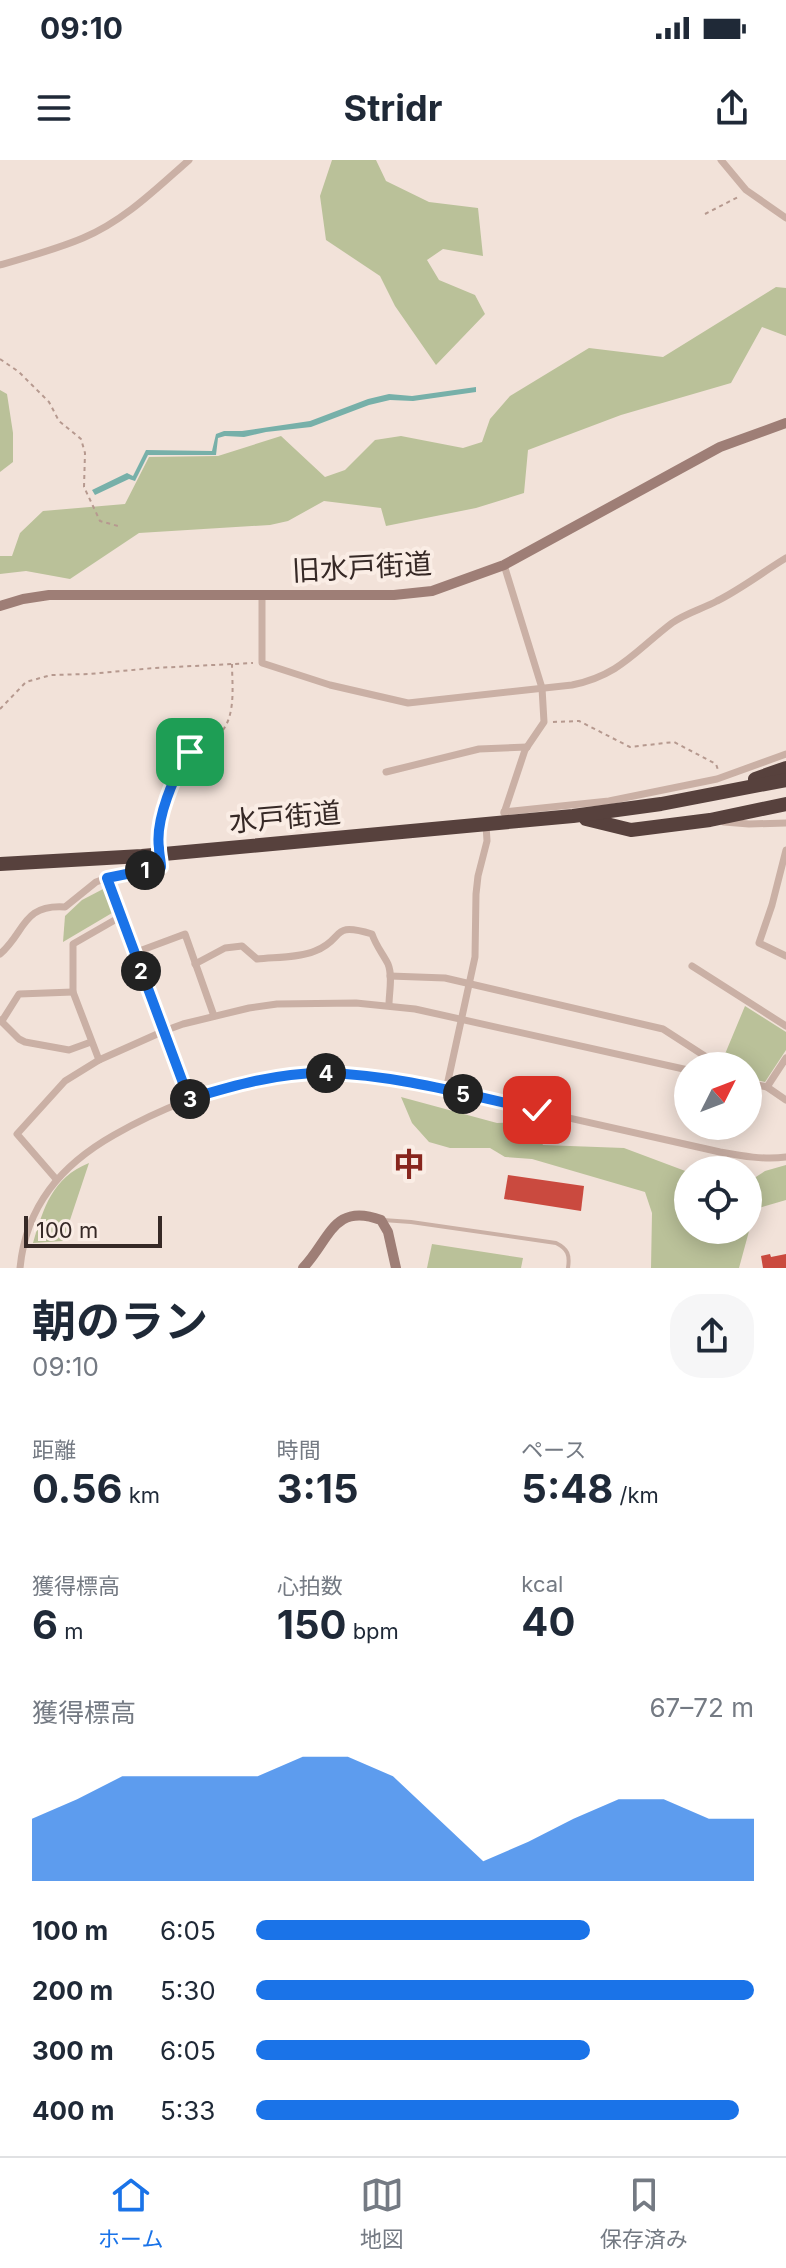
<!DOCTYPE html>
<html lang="ja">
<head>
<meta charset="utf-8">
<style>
  body { margin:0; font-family:Inter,"Noto Sans JP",sans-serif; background:#f6f6f7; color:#1f2937; height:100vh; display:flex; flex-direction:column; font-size:30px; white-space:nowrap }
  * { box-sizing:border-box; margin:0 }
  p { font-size:26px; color:#747a83 }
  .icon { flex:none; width:44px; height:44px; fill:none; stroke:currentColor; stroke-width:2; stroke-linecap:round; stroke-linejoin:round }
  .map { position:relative; height:1108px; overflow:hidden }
  .side { display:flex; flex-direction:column; background:#fff; flex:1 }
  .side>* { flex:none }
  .needle { width:52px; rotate:48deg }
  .tools { position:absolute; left:674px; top:892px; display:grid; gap:16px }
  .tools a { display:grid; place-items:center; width:88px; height:88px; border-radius:50%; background:#fff; box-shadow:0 4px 20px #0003; font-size:40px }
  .scale { position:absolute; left:24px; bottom:20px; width:138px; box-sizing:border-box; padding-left:8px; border:4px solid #362926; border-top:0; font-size:22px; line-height:28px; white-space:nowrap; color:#362926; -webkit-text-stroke:6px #faede5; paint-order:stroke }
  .pin { position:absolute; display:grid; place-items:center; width:68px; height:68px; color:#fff; margin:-34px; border-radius:16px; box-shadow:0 4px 12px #0006 }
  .km { position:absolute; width:40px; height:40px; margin:-20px; border-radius:50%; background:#222; color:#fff; font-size:22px; line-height:40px; text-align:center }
  .round { display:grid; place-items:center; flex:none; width:84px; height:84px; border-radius:32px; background:#f6f6f7 }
  .overview { display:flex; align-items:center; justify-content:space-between; height:136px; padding:0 32px }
  h1 { font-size:44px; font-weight:700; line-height:60px }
  .stats { display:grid; grid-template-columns:repeat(3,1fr); gap:12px; height:136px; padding:8px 32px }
  .stats div { display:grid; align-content:center }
  .stats b { font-size:40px; font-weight:700 }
  .stats small { font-size:22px; font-weight:400 }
  .stats p { font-size:22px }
  .chart { height:224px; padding:16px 32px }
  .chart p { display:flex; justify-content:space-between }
  .chart svg { width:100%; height:144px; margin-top:8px; fill:#1a73e8; opacity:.7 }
  ul { padding:0 32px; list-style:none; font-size:26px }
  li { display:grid; grid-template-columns:128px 96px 1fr; align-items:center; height:60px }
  li i { height:20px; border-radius:10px; background:#1a73e8 }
  .status { display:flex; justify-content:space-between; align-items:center; height:56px; padding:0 40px; background:#fff; direction:ltr }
  .status svg { height:22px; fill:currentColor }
  header { display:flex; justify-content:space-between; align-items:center; height:104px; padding:0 32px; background:#fff; font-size:36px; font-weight:700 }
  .tab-bar { display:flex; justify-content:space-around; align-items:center; height:112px; border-top:2px solid #e0e1e3; background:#fff; font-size:22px; color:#747a83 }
  .tab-bar a { display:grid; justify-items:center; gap:4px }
  .tab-bar .selected { color:#1a73e8 }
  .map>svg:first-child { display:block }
</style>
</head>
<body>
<div class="status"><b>09:10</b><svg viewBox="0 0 49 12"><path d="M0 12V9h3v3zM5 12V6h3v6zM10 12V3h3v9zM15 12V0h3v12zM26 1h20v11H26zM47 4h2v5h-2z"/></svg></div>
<header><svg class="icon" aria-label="menu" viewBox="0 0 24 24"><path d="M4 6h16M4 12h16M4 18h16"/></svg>Stridr<svg class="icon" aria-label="share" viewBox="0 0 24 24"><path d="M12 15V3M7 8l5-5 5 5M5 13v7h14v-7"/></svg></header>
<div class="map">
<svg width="786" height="1108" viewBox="0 0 786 1108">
  <rect width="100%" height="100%" fill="#f2e2d9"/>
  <g fill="#bac199">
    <polygon points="332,0 376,0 386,21 429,42 478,48 483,96 443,89 427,100 439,120 475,135 485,154 436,205 395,146 380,116 326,80 320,36"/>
    <polygon points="776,127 786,128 786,176 762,167 731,223 621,255 528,290 524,333 476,348 386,366 381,348 324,341 288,361 270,365 139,373 70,419 26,411 0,414 0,396 12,396 20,373 43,351 125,344 149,297 218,296 281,276 325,317 345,310 375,280 401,276 463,288 482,282 490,259 510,236 589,188 663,197"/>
    <polygon points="0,230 7,234 13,273 13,302 0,312"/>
    <polygon points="105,728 112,753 63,782 65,756 82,740"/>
    <polygon points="745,846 786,872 786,890 765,922 748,918 748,906 720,906"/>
    <polygon points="401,937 497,963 531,962 543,985 624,988 688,1012 688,1070 748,1070 748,1022 765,1011 786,1005 786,1040 755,1049 739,1108 651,1108 652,1053 645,1032 532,999 505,997 490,988 450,988 429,982 412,963"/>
    <path d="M89,1003L63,1081L33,1083C44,1047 52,1018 89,1003Z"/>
    <polygon points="432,1084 523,1098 521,1108 427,1108"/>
  </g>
  <polygon fill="#77b0a9" points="476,227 476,232 413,241 390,240 369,245 311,267 266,272 244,277 225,276 218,278 216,295 148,295 135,321 129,319 95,335 92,330 127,313 133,316 146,290 212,291 216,274 224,271 242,271 310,261 368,239 389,234 412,236"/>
  <g fill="#ca4a3f">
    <polygon points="508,1015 584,1026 581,1051 504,1039"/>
    <polygon points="770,1094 771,1097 786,1094 786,1108 763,1108 761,1096"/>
  </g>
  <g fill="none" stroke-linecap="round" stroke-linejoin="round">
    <g stroke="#b6998f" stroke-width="2" stroke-dasharray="4 4" stroke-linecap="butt">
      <polyline points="705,54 740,36"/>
      <polyline points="0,199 19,212 49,242 59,261 81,279 85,293 84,327 100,361 118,366"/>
      <polyline points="0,549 26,522 51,515 90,514 154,508 253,503"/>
      <polyline points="553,562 579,561 630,587 674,582 716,604 718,610"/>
      <path d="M159,682C162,655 173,609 192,590C201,581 216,579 223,570C236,552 232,524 232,503"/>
    </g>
    <path stroke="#cab0a5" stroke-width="4" d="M383,1060L411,1062L556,1083C568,1089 570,1095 568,1108"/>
    <g stroke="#cab0a5" stroke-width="7">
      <polyline points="721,0 746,30 786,58"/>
      <path d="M0,105C28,97 57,89 83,78C124,61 157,28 189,0"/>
      <polyline points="504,405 542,528 544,562 525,590 504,653"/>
      <path d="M262,436V503L330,525L408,543L572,525C620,515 635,491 672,463C686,453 702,449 717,441C741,429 763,412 786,398"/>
      <polyline points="386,612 479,589 527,587"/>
      <polyline points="504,652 609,641 717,619 786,594"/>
      <polyline points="724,662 749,664 786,663"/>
      <polyline points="786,690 772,745 759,783 786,796"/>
      <polyline points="107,718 120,757"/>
      <polyline points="134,793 185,774 214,856"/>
      <path d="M0,794C25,773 22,744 65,747L96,722L107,718L161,707L160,694"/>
      <path d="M195,804L225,788L242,786L257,799C275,797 298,798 315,791C346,779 329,761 372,774C376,786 383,794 388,804C393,816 389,832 389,845"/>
      <polyline points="692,806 786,866"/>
      <polyline points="390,816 445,818 663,869 714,902 713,906"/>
      <polyline points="0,860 19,879 25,882 69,890 91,882"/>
      <polyline points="2,861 19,834 73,832"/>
      <polyline points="99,900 73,832 73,784 120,757 189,939"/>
      <polyline points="748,923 767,927 786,940"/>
      <polyline points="767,927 786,898"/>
      <polyline points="446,930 475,797 476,734 478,716 487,681 486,665"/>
      <polyline points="56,1019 17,974 65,921 99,900 164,871 183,864 249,848 277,844 356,843 415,849 688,910"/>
      <path d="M20,1108C26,1046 61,1005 114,975C177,939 248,916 321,913C378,911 434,927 489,940C566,957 643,974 720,992C742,996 764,1000 786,997"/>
    </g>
    <g stroke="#9e7e76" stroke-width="10">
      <polyline points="0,446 23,439 49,435 394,435 432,431 504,405 720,287 786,263"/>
      <path d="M303,1108C330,1080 333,1042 381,1060L388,1072L396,1108"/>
    </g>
    <g stroke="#57413d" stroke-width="14">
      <polyline points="755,619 786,608"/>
      <polyline points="586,659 631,670 710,660 786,644"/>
      <polyline points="0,704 142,696 573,656 661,644 786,620"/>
    </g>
  </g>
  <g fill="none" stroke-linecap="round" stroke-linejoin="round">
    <defs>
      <path id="route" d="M190,592C174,614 155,660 159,688C159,694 161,701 161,707L107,718L189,939C232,926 280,912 326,913C398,915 468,935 537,950"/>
    </defs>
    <use href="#route" stroke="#fff" stroke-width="16"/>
    <use href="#route" stroke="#1a73e8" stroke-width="10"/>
  </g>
  <g text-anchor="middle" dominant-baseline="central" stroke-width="8" stroke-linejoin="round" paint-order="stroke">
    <g font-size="28" fill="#362926" stroke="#faede5">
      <text transform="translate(362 407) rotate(-3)">旧水戸街道</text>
      <text transform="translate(285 657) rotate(-5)">水戸街道</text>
    </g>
    <g font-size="32" font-weight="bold" fill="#87251d" stroke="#faede5">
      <text x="409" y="1004">中</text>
    </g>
  </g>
</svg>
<div class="tools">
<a><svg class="needle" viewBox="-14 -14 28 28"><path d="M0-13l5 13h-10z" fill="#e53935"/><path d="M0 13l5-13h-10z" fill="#747a83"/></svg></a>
<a><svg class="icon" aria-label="locate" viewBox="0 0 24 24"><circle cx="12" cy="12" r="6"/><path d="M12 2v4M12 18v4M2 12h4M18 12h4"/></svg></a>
</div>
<div class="scale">100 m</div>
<div class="pin" style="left:190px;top:592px;background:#1e9e55"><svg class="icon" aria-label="arrive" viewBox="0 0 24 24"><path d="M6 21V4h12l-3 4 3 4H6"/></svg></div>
<div class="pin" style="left:537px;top:950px;background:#d93025"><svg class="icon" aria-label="check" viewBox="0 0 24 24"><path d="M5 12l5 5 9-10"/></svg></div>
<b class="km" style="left:145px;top:710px">1</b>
<b class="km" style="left:141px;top:811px">2</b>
<b class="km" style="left:190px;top:939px">3</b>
<b class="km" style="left:326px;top:913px">4</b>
<b class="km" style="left:463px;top:934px">5</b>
</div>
<section class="side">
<div class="overview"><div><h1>朝のラン</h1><p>09:10</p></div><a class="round"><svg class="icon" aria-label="share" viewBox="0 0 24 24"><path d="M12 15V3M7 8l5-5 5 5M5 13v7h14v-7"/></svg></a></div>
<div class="stats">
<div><p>距離</p><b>0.56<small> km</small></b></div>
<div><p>時間</p><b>3:15</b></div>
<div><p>ペース</p><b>5:48<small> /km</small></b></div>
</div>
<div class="stats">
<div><p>獲得標高</p><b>6<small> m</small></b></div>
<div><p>心拍数</p><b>150<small> bpm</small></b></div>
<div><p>kcal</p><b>40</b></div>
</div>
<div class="chart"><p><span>獲得標高</span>67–72 m</p>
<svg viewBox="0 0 160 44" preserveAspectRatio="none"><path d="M0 44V25L10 19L20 12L30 12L40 12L50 12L60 6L70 6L80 12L90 25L100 38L110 32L120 25L130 19L140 19L150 25L160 25V44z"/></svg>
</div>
<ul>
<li><b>100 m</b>6:05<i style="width:67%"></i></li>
<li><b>200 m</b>5:30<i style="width:100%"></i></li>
<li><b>300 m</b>6:05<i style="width:67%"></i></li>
<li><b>400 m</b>5:33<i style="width:97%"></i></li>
</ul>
</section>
<nav class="tab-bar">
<a class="selected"><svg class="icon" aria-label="home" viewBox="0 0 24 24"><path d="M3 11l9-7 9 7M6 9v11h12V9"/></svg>ホーム</a>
<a><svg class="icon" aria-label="map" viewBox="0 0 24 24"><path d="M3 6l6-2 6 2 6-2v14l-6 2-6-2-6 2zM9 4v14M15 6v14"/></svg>地図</a>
<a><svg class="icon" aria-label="saved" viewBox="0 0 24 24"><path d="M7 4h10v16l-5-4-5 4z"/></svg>保存済み</a>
</nav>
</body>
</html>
